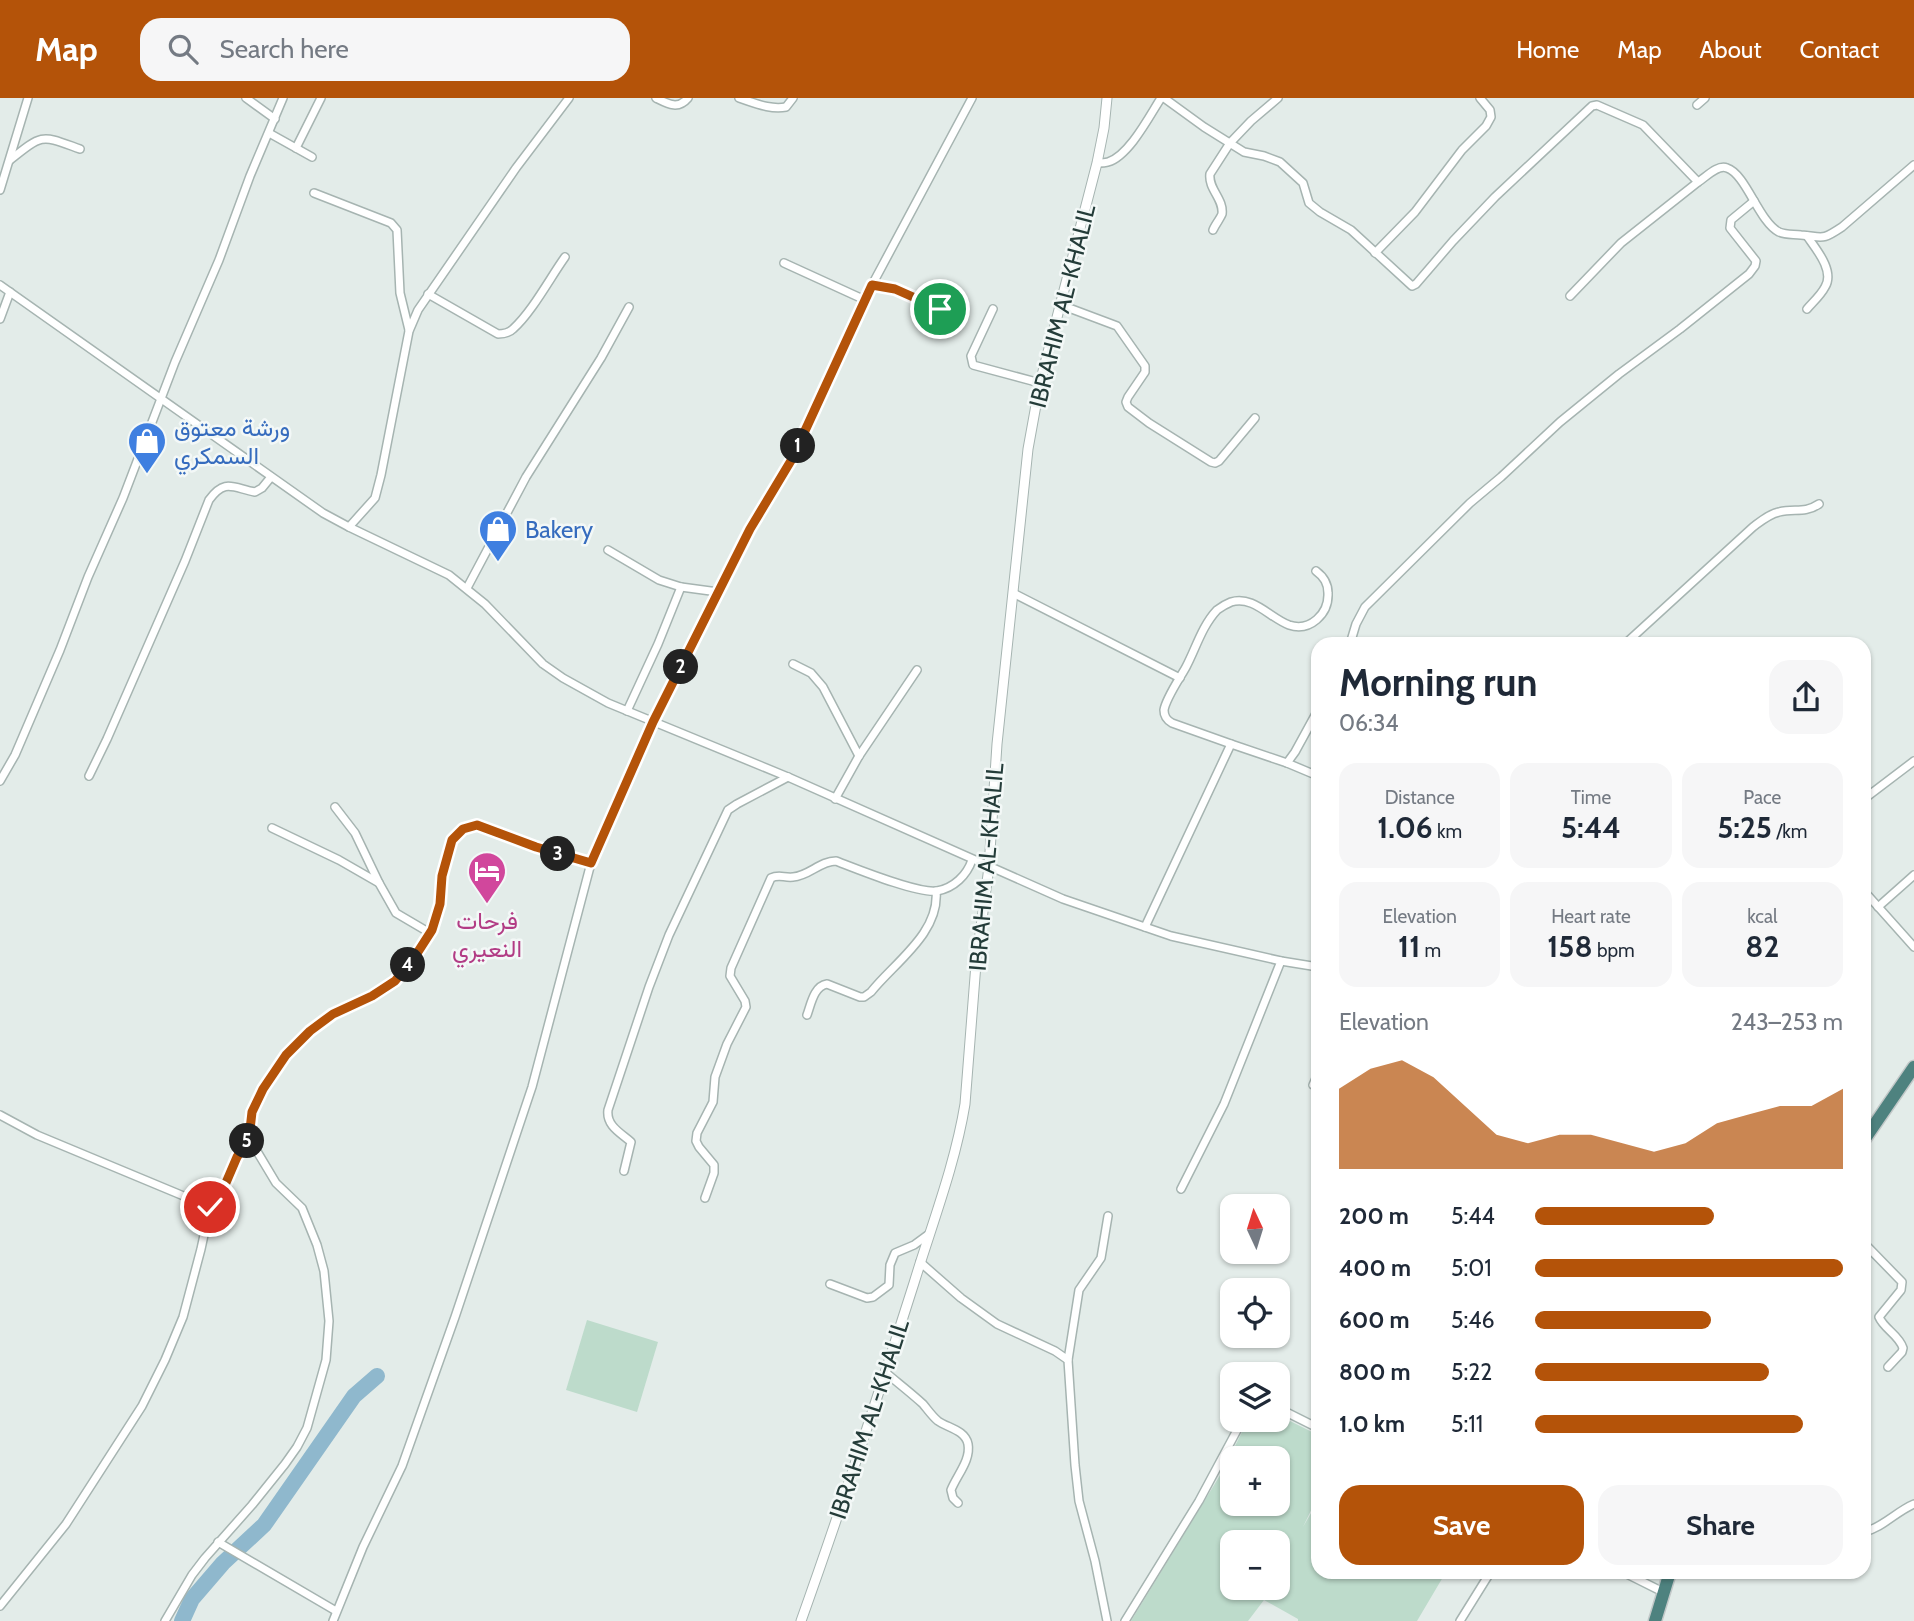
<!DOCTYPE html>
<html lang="en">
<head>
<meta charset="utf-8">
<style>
  body { margin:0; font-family:Cabin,Vazirmatn,sans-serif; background:#f6f6f7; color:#1f2937; height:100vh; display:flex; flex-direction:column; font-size:26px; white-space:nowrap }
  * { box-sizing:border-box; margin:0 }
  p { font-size:23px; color:#747a83 }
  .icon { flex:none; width:38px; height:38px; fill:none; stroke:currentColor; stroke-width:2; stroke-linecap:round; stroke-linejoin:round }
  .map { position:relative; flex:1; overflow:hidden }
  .sheet { position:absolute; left:1311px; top:539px; width:560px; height:942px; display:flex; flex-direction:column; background:#fff; border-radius:21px; box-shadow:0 2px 5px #0004 }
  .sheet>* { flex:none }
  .needle { width:46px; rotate:356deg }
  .tools { position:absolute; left:1220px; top:1096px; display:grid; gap:14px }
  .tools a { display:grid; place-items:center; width:70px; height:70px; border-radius:14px; background:#fff; box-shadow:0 2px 5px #0004; font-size:35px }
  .pin { position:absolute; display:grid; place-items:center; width:60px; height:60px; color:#fff; margin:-30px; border:4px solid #fff; border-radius:50%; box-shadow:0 2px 7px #0007 }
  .km { position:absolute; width:35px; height:35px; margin:-18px; border-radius:50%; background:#222; color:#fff; font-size:19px; line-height:35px; text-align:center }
  .round { display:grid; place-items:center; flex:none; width:74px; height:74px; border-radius:21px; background:#f6f6f7 }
  .headline { display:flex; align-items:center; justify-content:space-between; height:119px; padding:0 28px }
  h1 { font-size:38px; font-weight:700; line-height:52px }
  .metrics { display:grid; grid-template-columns:repeat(3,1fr); gap:10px; height:119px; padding:7px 28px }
  .metrics div { display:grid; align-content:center; border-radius:18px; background:#f6f6f7; text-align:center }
  .metrics b { font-size:30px; font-weight:700 }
  .metrics small { font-size:19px; font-weight:400 }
  .metrics p { font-size:19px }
  .chart { height:196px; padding:14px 28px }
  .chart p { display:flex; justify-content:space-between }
  .chart svg { width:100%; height:126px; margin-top:7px; fill:#b45309; opacity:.7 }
  .primary-button { display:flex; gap:14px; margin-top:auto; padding:14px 28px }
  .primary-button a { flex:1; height:80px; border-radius:21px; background:#b45309; color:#fff; font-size:28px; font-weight:700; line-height:80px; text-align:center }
  .primary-button a+a { background:#f6f6f7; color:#1f2937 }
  ul { padding:0 28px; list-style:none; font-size:23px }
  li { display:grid; grid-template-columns:112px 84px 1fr; align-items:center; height:52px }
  li i { height:18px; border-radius:9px; background:#b45309 }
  header { display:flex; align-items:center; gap:42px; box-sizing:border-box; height:98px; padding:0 35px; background:#b45309; color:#fff }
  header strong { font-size:33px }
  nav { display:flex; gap:38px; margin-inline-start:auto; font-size:24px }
  .search { width:490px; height:63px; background:#f6f6f7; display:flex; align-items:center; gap:18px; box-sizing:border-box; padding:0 24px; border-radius:21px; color:#747a83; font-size:26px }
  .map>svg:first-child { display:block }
</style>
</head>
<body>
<header>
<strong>Map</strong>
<div class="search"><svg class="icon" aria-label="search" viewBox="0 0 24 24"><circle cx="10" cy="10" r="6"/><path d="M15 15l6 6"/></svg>Search here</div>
<nav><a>Home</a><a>Map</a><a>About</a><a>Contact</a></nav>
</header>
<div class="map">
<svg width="1914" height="1523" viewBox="0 0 1914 1523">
  <rect width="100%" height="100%" fill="#e3ece9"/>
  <g fill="#bddbcb" fill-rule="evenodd">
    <polygon points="587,1222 658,1244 637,1314 566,1292"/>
    <path d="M1278,1317L1318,1337V1398L1303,1429L1318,1403V1474H1446L1417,1523H1298V1521L1264,1502L1248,1523H1131L1222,1374L1243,1332L1251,1321H1278ZM1232,1360H1278V1405H1232ZM1232,1444H1278V1477L1283,1469L1278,1480V1489H1272L1270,1491V1489H1232Z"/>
  </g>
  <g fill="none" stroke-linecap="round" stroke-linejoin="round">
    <polyline stroke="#8fb8cd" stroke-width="16" points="182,1523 192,1501 223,1465 264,1427 354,1298 377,1278"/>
    <defs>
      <g id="minor">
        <polyline points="246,0 275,21"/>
        <path d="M656,0C668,6 678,12 688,0"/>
        <path d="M739,0C755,5 770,12 786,9L793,0"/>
        <path d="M1164,0L1204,29L1244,54L1264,58L1280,64L1303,85L1309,105L1320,114L1351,132L1412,188L1416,186L1453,143L1495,99L1592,8L1597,7L1643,27L1698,84C1706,79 1718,66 1727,70C1746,76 1759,124 1779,134C1786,137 1793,136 1801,137C1824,139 1821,143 1842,129L1914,67"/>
        <polyline points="1697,7 1705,0"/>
        <polyline points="269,35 312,59"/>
        <polyline points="296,50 321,0"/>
        <path d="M10,62C44,35 41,37 80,51"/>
        <path d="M1097,65C1101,65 1105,65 1108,64C1129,58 1150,17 1161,0"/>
        <polyline points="0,92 28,0"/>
        <polyline points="314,95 391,125 397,132 400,195 409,232"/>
        <path d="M1213,132C1215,127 1220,121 1222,116C1224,101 1208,91 1210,76L1230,45L1251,23L1278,0"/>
        <polyline points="1375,155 1415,114 1462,52 1486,28 1491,19 1490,12 1480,0"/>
        <polyline points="784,165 865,202"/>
        <polyline points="0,187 323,415 349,429 449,477 485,506 543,566 563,580 608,605 788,679 1063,801 1171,838 1281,863 1318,869"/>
        <polyline points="872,187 895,191 940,211"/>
        <path d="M428,196L498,236C504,236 509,235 513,231C532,214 550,180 565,159"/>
        <polyline points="1570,198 1621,145 1698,84"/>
        <polyline points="1061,207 1117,228 1145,268 1145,274 1128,299 1126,304 1128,309 1149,325 1211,364 1215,365 1219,363 1255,320"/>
        <polyline points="993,211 971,258 973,267 1040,285"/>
        <path d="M1807,211C1813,204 1821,197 1825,189C1835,173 1816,151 1807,138"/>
        <polyline points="0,221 10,194"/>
        <polyline points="349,429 375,400 381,377 409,233 418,212 516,70 569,0"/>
        <polyline points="608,452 659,482 681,489 718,494"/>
        <polyline points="467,490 526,379 601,260 629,209"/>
        <polyline points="1013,495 1180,580"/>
        <polyline points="1350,546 1356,526 1365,509 1470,405 1501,379 1560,324 1619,276 1680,231 1749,176 1755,168 1756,163 1730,130 1731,122 1754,103"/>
        <path d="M1625,546L1753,429C1761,423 1769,416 1779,414C1795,410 1804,416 1819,406"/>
        <polyline points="793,566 811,575 823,589 859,658"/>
        <polyline points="627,613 658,546 681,489"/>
        <polyline points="1231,646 1287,665 1295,654 1318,612"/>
        <polyline points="1287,665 1318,678"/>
        <path d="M89,678L107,641L185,463L209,402C225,380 233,390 255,394L262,390L271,379"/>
        <polyline points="0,683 15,657 60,552 88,479 123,400 175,264 219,162 250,78 283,0"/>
        <polyline points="835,701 859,658 917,572"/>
        <polyline points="1864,701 1914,663"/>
        <polyline points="335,709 355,735 379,785"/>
        <polyline points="272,730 339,762 379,785 396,815 430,835"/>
        <polyline points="1864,793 1914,849"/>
        <polyline points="1878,809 1914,777"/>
        <path d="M1145,829L1231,646L1172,625C1167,622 1164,619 1164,612C1166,600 1180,580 1186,569C1196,550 1202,528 1217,512C1221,509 1226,506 1231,504C1253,497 1270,520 1289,527C1310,534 1329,516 1328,495C1328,485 1324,479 1316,473"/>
        <path d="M807,917C811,906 814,888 827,886L860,899H864L871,894C894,865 940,835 936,793"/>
        <polyline points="1313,987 1318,976"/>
        <polyline points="0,1017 37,1037 210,1109"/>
        <path d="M624,1073L631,1044C621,1035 606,1028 608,1012L649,889L669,837L728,712L737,706L788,679"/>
        <polyline points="1181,1091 1224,1006 1281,863"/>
        <path d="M705,1100L714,1075V1067L699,1049L696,1043L697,1035L713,1004L715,979L727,946L746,909L745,903L730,878L731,870L771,780C779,776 784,780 793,779C809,778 820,763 836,763C857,771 918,796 937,793C954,790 967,777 972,762"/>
        <path d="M1864,1145L1902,1184L1901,1192L1879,1219C1884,1231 1899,1237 1903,1250L1902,1254L1888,1269"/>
        <polyline points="920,1164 961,1200 997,1226 1055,1253 1068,1262 1075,1367 1079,1403 1095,1463 1107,1523"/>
        <polyline points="830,1186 867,1200 873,1199 889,1187 890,1167 895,1155 914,1147 929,1136"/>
        <polyline points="1068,1262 1079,1192 1101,1160 1108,1118"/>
        <path d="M885,1274C898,1285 911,1295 923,1306C928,1312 932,1318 938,1323C948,1330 965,1332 968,1346C971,1362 957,1377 951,1392L953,1400L958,1405"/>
        <polyline points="1278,1310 1318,1330"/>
        <path d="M1864,1434C1882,1430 1897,1413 1914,1406"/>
        <polyline points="218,1444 336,1513"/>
        <polyline points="1623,1474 1663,1494"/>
        <polyline points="0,1508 66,1426 142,1308 165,1262 183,1219 201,1151 210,1109 222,1094 237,1059 249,1040 252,1014 263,991 287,957 310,933 333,916 372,898 395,882 414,860 432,832 440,806 442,778 452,742 463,731 477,727 536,749 591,765"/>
        <polyline points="165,1523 192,1477 205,1460 252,1407 285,1366 297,1349 307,1330 326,1262 329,1223 324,1173 317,1147 302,1110 276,1085 249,1040"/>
        <polyline points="333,1523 363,1449 402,1368 455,1219 532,989 591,765 653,624 750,431 792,361 872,187 972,0"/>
        <polyline points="1125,1523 1199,1403 1243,1321"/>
        <polyline points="1460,1523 1488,1478"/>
      </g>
      <path id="tertiary" d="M801,1523C841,1411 878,1298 914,1185C932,1126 955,1067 965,1006L976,866L989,769L997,646L1028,351L1040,285L1097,65L1104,30L1107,0"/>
      <g id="trunk">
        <polyline points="1864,1042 1914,969"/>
        <polyline points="1655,1523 1670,1474"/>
      </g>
    </defs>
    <use href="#minor" stroke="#a6b4b1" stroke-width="10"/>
    <use href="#tertiary" stroke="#a6b4b1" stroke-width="11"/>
    <use href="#trunk" stroke="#c2c8c8" stroke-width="15"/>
    <use href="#minor" stroke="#fff" stroke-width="7"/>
    <use href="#tertiary" stroke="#fff" stroke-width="9"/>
    <use href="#trunk" stroke="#4e827f" stroke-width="12"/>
  </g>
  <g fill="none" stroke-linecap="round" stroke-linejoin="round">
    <defs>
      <polyline id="route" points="210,1109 222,1094 237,1059 249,1040 252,1014 263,991 286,957 310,933 333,916 372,898 395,883 414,860 432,832 440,806 442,778 452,742 463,731 477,727 536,749 591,765 653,624 750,431 792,361 872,187 895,191 940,211"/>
    </defs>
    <use href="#route" stroke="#fff" stroke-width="14"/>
    <use href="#route" stroke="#b45309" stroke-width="9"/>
  </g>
  <defs>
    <symbol id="shop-pin" viewBox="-11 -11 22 30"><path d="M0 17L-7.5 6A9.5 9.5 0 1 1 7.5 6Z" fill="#3f7fe0" stroke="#f3f8f7"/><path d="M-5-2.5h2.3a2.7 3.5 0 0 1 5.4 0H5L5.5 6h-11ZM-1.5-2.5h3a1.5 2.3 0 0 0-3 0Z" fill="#fff"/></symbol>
    <symbol id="hotel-pin" viewBox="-11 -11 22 30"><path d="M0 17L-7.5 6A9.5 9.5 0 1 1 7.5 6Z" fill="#d1479c" stroke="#f3f8f7"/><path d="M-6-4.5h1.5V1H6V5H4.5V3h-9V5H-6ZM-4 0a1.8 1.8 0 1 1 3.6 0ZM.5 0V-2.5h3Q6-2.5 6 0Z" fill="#fff"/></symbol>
  </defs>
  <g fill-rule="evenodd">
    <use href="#shop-pin" x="125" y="321" width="44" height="60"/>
    <use href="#shop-pin" x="476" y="409" width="44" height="60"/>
    <use href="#hotel-pin" x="465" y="751" width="44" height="60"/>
  </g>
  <g text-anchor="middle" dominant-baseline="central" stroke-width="5" stroke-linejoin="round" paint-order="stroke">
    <g font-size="24" fill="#243c39" stroke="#f3f8f7">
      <text transform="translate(1062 208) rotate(-76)">IBRAHIM AL-KHALIL</text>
      <text transform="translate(986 769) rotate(-85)">IBRAHIM AL-KHALIL</text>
      <text transform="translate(869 1321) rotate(-72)">IBRAHIM AL-KHALIL</text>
    </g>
    <g font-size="24" fill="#366cbe" stroke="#f3f8f7" text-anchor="start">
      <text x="174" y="329">ورشة معتوق<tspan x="174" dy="28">السمكري</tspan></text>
      <text x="525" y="431">Bakery</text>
    </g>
    <g font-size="24" fill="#b23c85" stroke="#f3f8f7">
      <text x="487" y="822">فرحات<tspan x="487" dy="28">النعيري</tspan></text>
    </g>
  </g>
</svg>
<div class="tools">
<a><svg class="needle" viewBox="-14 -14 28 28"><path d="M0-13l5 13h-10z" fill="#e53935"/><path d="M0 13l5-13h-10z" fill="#747a83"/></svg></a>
<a><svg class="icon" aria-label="locate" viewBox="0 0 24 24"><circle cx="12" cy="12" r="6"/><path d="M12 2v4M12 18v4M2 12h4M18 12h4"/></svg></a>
<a><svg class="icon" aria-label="layers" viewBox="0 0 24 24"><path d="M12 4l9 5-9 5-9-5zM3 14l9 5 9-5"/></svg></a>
<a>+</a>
<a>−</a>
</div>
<div class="pin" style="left:940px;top:211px;background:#1e9e55"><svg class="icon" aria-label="arrive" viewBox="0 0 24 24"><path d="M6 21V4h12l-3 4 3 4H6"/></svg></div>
<div class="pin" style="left:210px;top:1109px;background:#d93025"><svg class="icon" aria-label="check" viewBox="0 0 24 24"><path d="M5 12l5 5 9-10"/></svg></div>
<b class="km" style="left:798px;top:348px">1</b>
<b class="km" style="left:681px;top:569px">2</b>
<b class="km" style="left:558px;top:756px">3</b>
<b class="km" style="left:408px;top:867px">4</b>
<b class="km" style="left:247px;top:1043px">5</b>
<section class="sheet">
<div class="headline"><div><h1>Morning run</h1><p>06:34</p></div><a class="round"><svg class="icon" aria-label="share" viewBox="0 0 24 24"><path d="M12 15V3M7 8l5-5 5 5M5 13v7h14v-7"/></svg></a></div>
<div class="metrics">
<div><p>Distance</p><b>1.06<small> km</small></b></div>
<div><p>Time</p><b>5:44</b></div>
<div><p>Pace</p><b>5:25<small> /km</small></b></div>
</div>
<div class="metrics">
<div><p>Elevation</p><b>11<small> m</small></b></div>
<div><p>Heart rate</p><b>158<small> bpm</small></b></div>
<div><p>kcal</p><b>82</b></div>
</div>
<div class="chart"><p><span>Elevation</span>243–253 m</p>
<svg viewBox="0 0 160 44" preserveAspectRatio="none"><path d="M0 44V16L10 9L20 6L30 12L40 22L50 32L60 35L70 32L80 32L90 35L100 38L110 35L120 28L130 25L140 22L150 22L160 16V44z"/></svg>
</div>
<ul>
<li><b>200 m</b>5:44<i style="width:58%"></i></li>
<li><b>400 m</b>5:01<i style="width:100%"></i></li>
<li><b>600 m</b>5:46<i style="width:57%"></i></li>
<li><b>800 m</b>5:22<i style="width:76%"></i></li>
<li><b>1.0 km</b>5:11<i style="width:87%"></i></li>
</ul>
<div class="primary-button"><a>Save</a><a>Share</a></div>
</section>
</div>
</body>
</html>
